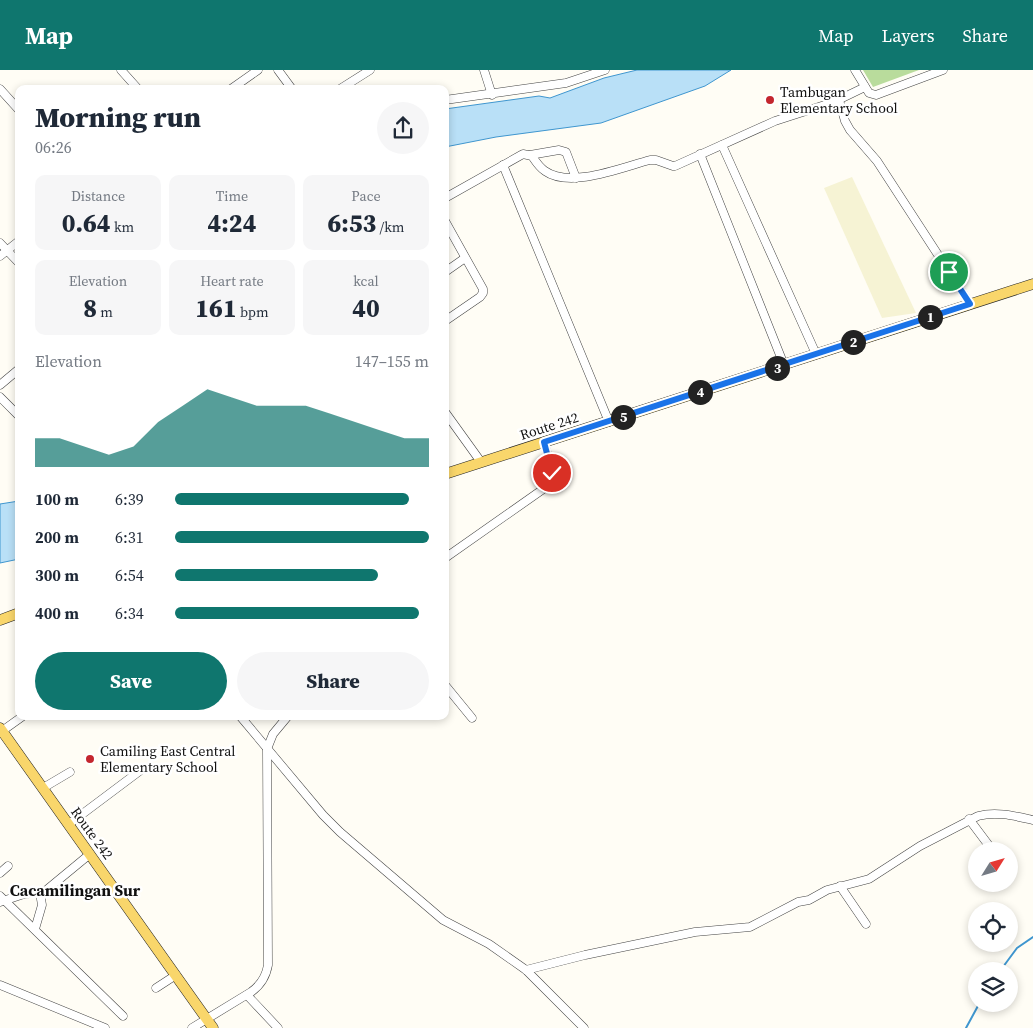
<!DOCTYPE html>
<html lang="en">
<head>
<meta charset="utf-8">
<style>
  body { margin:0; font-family:"Source Serif 4",serif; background:#f6f6f7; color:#1f2937; height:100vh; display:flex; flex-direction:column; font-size:19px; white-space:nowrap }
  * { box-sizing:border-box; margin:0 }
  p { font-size:16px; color:#747a83 }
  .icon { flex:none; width:28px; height:28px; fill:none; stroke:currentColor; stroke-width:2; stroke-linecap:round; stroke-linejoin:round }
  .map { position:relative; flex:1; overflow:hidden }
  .drawer { position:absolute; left:15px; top:15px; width:434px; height:635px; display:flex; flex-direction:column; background:#fff; border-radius:10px; box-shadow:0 2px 8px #0003 }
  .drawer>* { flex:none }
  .needle { width:32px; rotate:53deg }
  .fabs { position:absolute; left:968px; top:772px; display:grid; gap:10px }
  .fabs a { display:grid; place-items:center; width:50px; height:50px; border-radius:50%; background:#fff; box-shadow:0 2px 8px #0003; font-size:25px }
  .pin { position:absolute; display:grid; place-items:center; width:42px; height:42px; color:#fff; margin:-21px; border:2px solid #fff; border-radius:50%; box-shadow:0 1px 5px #0007 }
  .km { position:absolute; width:25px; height:25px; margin:-12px; border-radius:50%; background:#222; color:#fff; font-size:14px; line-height:25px; text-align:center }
  .round { display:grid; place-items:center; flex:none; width:52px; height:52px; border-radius:26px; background:#f6f6f7 }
  .headline { display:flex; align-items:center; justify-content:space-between; height:85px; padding:0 20px }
  h1 { font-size:28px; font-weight:800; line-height:38px }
  .stats { display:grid; grid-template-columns:repeat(3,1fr); gap:8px; height:85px; padding:5px 20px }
  .stats div { display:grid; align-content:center; border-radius:10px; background:#f6f6f7; text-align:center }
  .stats b { font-size:25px; font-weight:800 }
  .stats small { font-size:14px; font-weight:400 }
  .stats p { font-size:14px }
  .chart { height:140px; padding:10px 20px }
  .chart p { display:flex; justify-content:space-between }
  .chart svg { width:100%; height:90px; margin-top:5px; fill:#0f766e; opacity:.7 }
  .action { display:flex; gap:10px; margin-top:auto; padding:10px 20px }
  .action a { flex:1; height:58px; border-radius:30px; background:#0f766e; color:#fff; font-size:20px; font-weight:800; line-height:58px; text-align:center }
  .action a+a { background:#f6f6f7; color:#1f2937 }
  ul { padding:0 20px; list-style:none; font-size:16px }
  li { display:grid; grid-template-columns:80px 60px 1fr; align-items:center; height:38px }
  li i { height:12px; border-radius:6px; background:#0f766e }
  header { display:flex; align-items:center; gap:30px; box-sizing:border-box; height:70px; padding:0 25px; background:#0f766e; color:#fff }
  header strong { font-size:24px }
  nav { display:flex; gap:28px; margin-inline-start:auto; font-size:18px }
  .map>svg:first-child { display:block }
</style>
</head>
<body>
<header>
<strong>Map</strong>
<nav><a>Map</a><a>Layers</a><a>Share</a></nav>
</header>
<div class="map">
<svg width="1033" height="958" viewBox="0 0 1033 958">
  <rect width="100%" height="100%" fill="#fffdf5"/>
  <polygon fill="#f6f3d4" points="852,107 916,243 882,248 824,118"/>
  <polygon fill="#b9dc9c" points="863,0 919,0 873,17"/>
  <g fill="#b9e0f7" stroke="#3f96cf">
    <polygon points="637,0 731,0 705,16 601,53 496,67 445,77 445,39 539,26 550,28 604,8"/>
    <polygon points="19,431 19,489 0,493 0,434"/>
  </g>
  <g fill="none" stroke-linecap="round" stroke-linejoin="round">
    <g stroke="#3f96cf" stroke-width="2">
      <polyline points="1000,901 1017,878 1033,867"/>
      <polyline points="966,958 979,934"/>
    </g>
    <defs>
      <g id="minor">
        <polyline points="121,0 138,19"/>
        <polyline points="278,0 292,19"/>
        <polyline points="484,0 492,25"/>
        <polyline points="855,0 869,23 876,25 943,0"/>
        <polyline points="0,19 19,40"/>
        <polyline points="231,19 258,0"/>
        <polyline points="340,19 370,0"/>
        <polyline points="445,30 566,13 605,0"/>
        <polyline points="839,30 845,51 850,60 877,91 970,234"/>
        <polyline points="722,75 816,284"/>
        <polyline points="700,84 784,295"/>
        <polyline points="530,85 559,80 566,82 576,108"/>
        <polyline points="503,95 609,352"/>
        <path d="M445,128L523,84L532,86C536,92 539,97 545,101C570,119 623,97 650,90H656L673,96H675L775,51L834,32L865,17"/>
        <polyline points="445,151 483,219 483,223 480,227 445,251"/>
        <polyline points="0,173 19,193"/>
        <polyline points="0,186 19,171"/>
        <polyline points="445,202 465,188"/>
        <polyline points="0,315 19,299"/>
        <polyline points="0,327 19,346"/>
        <polyline points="445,342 481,392"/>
        <path d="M445,488L549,415C556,402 547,386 544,372"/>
        <polyline points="445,615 472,648"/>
        <polyline points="240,646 323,745 340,762 443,850 489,874 526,900 584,958"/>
        <polyline points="2,661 23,646"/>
        <polyline points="43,718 70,702"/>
        <polyline points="969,749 993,781"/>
        <polyline points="69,754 141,700"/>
        <polyline points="0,803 8,796"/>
        <polyline points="840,816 866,854"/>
        <polyline points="0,826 123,946"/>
        <polyline points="0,832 24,824 44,822 90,784"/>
        <polyline points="35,859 42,835 40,823"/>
        <path d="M526,900L585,885L695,862L750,857L798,832L809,830L827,820L869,809L920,776L978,746C996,741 1015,746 1033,750"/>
        <polyline points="0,915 105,958"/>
        <polyline points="156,918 176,905"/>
        <polyline points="247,925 278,958"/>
        <path d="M192,958L251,922C261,915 266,907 268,895L267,679L273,664L288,646"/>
      </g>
      <g id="major">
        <polyline points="445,404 1033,214"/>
        <polyline points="0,550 19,543"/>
        <polyline points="0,658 213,958"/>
      </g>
    </defs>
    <use href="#minor" stroke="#444" stroke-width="9"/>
    <use href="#major" stroke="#222" stroke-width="11"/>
    <use href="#minor" stroke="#fff" stroke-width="8"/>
    <use href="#major" stroke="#f9d66b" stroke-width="10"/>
  </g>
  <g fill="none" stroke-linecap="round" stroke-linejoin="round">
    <defs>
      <polyline id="route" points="552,403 544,372 970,234 949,202"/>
    </defs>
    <use href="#route" stroke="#fff" stroke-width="10"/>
    <use href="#route" stroke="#1a73e8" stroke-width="6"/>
  </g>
  <g fill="#c4262e" stroke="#fff" stroke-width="2">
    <circle cx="770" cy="30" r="5"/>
    <circle cx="90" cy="689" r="5"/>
  </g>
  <g text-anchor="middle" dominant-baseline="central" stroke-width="5" stroke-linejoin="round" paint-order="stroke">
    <g font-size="14" fill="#111" stroke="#fff" text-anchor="start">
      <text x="780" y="22">Tambugan<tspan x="780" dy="16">Elementary School</tspan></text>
      <text x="100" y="681">Camiling East Central<tspan x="100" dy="16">Elementary School</tspan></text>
    </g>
    <g font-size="14" fill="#111" stroke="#fff">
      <text transform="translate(549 356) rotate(-18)">Route 242</text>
      <text transform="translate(92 763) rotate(54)">Route 242</text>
    </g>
    <g font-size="16" font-weight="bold" fill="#111" stroke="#fff">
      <text x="75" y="820">Cacamilingan Sur</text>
    </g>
  </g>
</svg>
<div class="fabs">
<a><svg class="needle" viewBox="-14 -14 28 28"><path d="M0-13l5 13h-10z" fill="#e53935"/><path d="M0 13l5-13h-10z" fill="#747a83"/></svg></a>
<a><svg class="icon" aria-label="locate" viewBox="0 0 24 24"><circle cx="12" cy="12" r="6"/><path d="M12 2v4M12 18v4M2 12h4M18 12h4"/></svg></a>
<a><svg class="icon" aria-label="layers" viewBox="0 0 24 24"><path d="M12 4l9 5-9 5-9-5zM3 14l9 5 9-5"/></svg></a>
</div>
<div class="pin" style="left:949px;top:202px;background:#1e9e55"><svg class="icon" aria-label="arrive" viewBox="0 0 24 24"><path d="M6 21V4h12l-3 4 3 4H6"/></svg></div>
<div class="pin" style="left:552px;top:403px;background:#d93025"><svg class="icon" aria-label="check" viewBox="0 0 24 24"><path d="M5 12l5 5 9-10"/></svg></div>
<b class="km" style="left:930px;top:247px">1</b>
<b class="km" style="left:853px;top:272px">2</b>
<b class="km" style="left:777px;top:298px">3</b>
<b class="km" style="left:700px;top:322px">4</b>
<b class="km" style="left:623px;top:347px">5</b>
<section class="drawer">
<div class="headline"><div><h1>Morning run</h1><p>06:26</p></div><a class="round"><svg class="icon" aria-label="share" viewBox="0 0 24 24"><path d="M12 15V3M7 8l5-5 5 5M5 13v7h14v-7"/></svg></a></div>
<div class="stats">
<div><p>Distance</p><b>0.64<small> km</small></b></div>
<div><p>Time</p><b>4:24</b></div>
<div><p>Pace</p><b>6:53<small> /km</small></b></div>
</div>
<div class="stats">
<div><p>Elevation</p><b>8<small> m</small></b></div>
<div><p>Heart rate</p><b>161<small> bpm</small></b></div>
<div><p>kcal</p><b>40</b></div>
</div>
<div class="chart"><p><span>Elevation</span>147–155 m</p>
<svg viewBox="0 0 160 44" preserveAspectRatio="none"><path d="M0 44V30L10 30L20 34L30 38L40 34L50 22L60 14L70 6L80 10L90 14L100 14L110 14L120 18L130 22L140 26L150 30L160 30V44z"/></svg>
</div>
<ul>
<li><b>100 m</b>6:39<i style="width:92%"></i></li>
<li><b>200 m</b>6:31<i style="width:100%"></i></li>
<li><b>300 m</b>6:54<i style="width:80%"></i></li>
<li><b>400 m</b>6:34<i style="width:96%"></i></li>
</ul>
<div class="action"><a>Save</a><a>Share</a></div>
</section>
</div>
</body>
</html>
